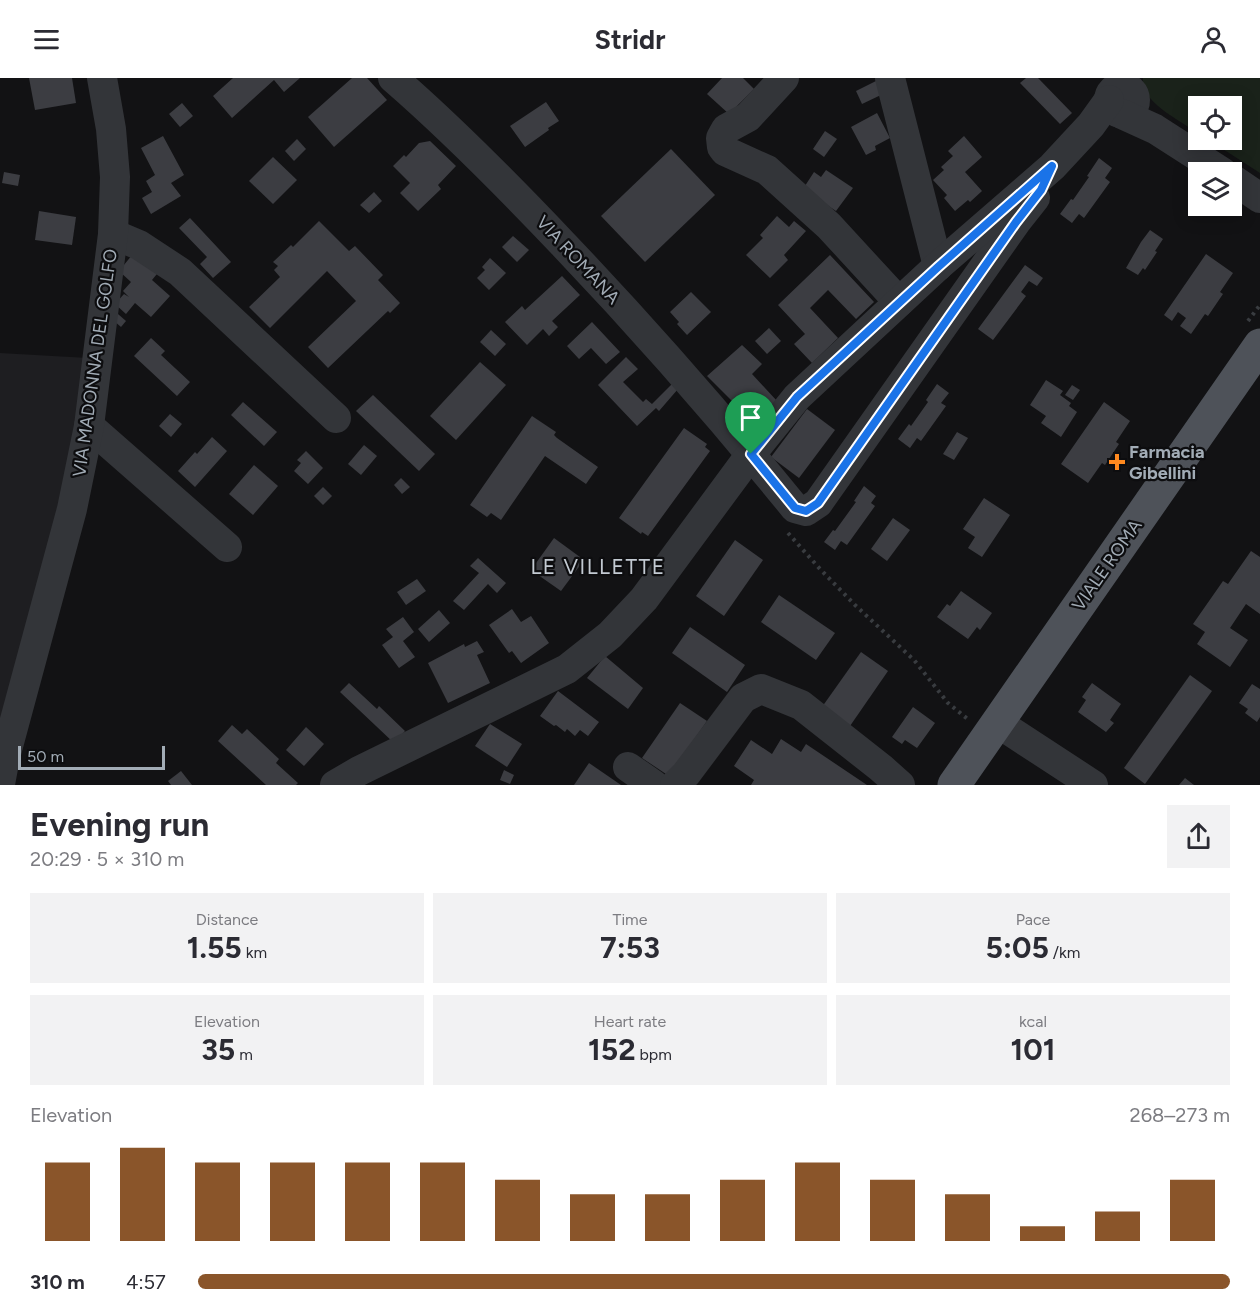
<!DOCTYPE html>
<html lang="en">
<head>
<meta charset="utf-8">
<style>
  body { margin:0; font-family:Figtree,sans-serif; background:#f2f2f3; color:#2b2b33; height:100vh; display:flex; flex-direction:column; font-size:22px; white-space:nowrap }
  * { box-sizing:border-box; margin:0 }
  p { font-size:20px; color:#7c7c81 }
  .icon { flex:none; width:33px; height:33px; fill:none; stroke:currentColor; stroke-width:2; stroke-linecap:round; stroke-linejoin:round }
  .map { position:relative; height:707px; overflow:hidden }
  .sheet { display:flex; flex-direction:column; background:#fff; flex:1 }
  .sheet>* { flex:none }
  .tools { position:absolute; left:1188px; top:18px; display:grid; gap:12px }
  .tools a { display:grid; place-items:center; width:54px; height:54px; border-radius:0px; background:#fff; box-shadow:0 3px 15px #0003; font-size:30px }
  .scale { position:absolute; left:18px; bottom:15px; width:147px; box-sizing:border-box; padding-left:6px; border:3px solid #a2acb6; border-top:0; font-size:16px; line-height:21px; white-space:nowrap; color:#a2acb6; -webkit-text-stroke:4px #0d0d0f; paint-order:stroke }
  .pin { position:absolute; display:grid; place-items:center; width:51px; height:51px; color:#fff; margin:-62px -26px; border-radius:50% 50% 50% 0; rotate:-45deg; box-shadow:0 0 6px #0007 }
  .pin .icon { rotate:45deg }
  .round { display:grid; place-items:center; flex:none; width:63px; height:63px; border-radius:0px; background:#f2f2f3 }
  .headline { display:flex; align-items:center; justify-content:space-between; height:102px; padding:0 30px }
  h1 { font-size:33px; font-weight:700; line-height:45px }
  .stats { display:grid; grid-template-columns:repeat(3,1fr); gap:9px; height:102px; padding:6px 30px }
  .stats div { display:grid; align-content:center; border-radius:0px; background:#f2f2f3; text-align:center }
  .stats b { font-size:30px; font-weight:700 }
  .stats small { font-size:16px; font-weight:400 }
  .stats p { font-size:16px }
  .chart { height:168px; padding:12px 30px }
  .chart p { display:flex; justify-content:space-between }
  .chart svg { width:100%; height:108px; margin-top:6px; stroke:#8a552a; stroke-width:6 }
  ul { padding:0 30px; list-style:none; font-size:20px }
  li { display:grid; grid-template-columns:96px 72px 1fr; align-items:center; height:45px }
  li i { height:15px; border-radius:8px; background:#8a552a }
  header { display:flex; justify-content:space-between; align-items:center; height:78px; padding:0 30px; background:#fff; font-size:27px; font-weight:700 }
  .map>svg:first-child { display:block }
</style>
</head>
<body>
<header><svg class="icon" aria-label="menu" viewBox="0 0 24 24"><path d="M4 6h16M4 12h16M4 18h16"/></svg>Stridr<svg class="icon" aria-label="person" viewBox="0 0 24 24"><circle cx="12" cy="8" r="4"/><path d="M4 21q1-7 8-7t8 7"/></svg></header>
<div class="map">
<svg width="1260" height="707" viewBox="0 0 1260 707">
  <rect width="100%" height="100%" fill="#121214"/>
  <polygon fill="#1e1e21" points="0,275 88,280 80,342 0,668"/>
  <path fill="#1a221a" d="M1143,0H1260V95L1209,62H1232V28H1198V55C1182,44 1138,22 1143,0Z"/>
  <g fill="#3c3d42">
    <polygon points="29,0 72,0 76,25 35,32"/>
    <polygon points="233,0 300,0 284,14 274,2 232,40 213,18"/>
    <polygon points="352,0 367,0 387,22 334,69 308,39"/>
    <polygon points="722,0 743,0 754,11 729,36 707,16"/>
    <polygon points="1026,0 1038,0 1072,35 1060,46 1020,5"/>
    <polygon points="876,3 883,16 862,26 856,13"/>
    <polygon points="546,24 559,43 548,50 549,52 525,69 510,48"/>
    <polygon points="182,25 193,38 180,49 169,36"/>
    <polygon points="877,35 890,60 875,68 876,72 866,77 851,49"/>
    <polygon points="825,53 837,61 824,79 813,71"/>
    <polygon points="163,58 184,97 171,105 181,118 151,136 142,120 152,114 146,103 155,97 141,70"/>
    <polygon points="964,58 982,79 965,94 982,113 970,124 968,122 955,133 944,120 947,117 933,102 944,92 941,89 953,78 948,73"/>
    <polygon points="297,61 306,71 294,83 285,73"/>
    <polygon points="430,63 456,88 438,107 441,111 418,133 400,115 410,105 393,88 404,77 406,79 419,65"/>
    <polygon points="671,71 715,117 645,184 601,138"/>
    <polygon points="273,79 297,102 273,126 249,103"/>
    <polygon points="1099,80 1112,90 1105,100 1110,104 1084,140 1079,136 1072,145 1060,136 1071,121 1073,122 1089,99 1087,98"/>
    <polygon points="826,92 853,110 836,133 803,111 814,94 821,99"/>
    <polygon points="4,94 20,97 18,108 2,105"/>
    <polygon points="374,114 382,123 369,135 360,127"/>
    <polygon points="39,133 76,139 72,167 35,162"/>
    <polygon points="777,138 789,149 794,143 806,153 784,177 788,182 770,200 746,177 763,160 760,157"/>
    <polygon points="190,140 231,184 213,200 200,186 207,179 179,150"/>
    <polygon points="319,143 349,173 355,168 383,197 378,202 400,225 390,235 388,233 328,290 308,269 356,223 327,193 270,250 249,229 280,199 274,192 278,188 273,184 291,167 293,169"/>
    <polygon points="1150,152 1163,161 1155,173 1157,174 1145,192 1143,190 1138,197 1126,190 1141,164"/>
    <polygon points="513,158 529,172 517,184 502,169"/>
    <polygon points="137,171 161,191 152,202 170,218 151,239 135,225 126,236 115,226 124,216 129,219 123,213 131,204 119,193"/>
    <polygon points="1206,176 1233,195 1220,214 1223,216 1208,238 1205,236 1191,256 1180,248 1186,240 1178,234 1172,243 1164,237"/>
    <polygon points="830,177 874,224 856,241 828,212 810,230 838,260 812,285 794,266 805,256 778,227"/>
    <polygon points="490,180 506,195 489,212 477,200 485,192 482,189"/>
    <polygon points="1025,187 1043,200 1037,208 1029,203 1021,214 1026,218 993,262 978,251"/>
    <polygon points="562,198 580,217 552,243 558,249 549,258 543,251 527,267 505,244 522,228 525,232"/>
    <polygon points="691,214 711,234 687,257 677,246 679,244 670,234"/>
    <polygon points="118,236 126,243 121,249 113,242"/>
    <polygon points="592,244 620,274 606,286 591,270 579,281 567,268"/>
    <polygon points="769,250 781,263 767,276 755,263"/>
    <polygon points="491,252 506,266 495,278 480,264"/>
    <polygon points="151,260 165,273 161,277 190,304 177,318 134,278"/>
    <polygon points="742,267 762,286 752,296 777,323 755,346 707,298"/>
    <polygon points="626,279 638,291 623,304 643,324 646,321 652,326 672,306 678,311 659,333 656,330 637,348 598,307"/>
    <polygon points="480,284 506,307 456,362 430,338"/>
    <polygon points="1046,302 1063,313 1060,317 1071,325 1069,328 1077,334 1061,359 1041,345 1046,338 1030,327"/>
    <polygon points="937,306 949,315 941,325 946,328 921,363 917,360 910,370 898,361 909,346 911,348 928,324 926,322"/>
    <polygon points="1072,307 1080,312 1073,322 1065,317"/>
    <polygon points="373,317 435,376 419,393 356,333"/>
    <polygon points="243,324 277,354 264,368 231,337"/>
    <polygon points="1104,324 1130,343 1116,364 1119,366 1105,387 1102,385 1088,405 1061,386"/>
    <polygon points="807,331 835,352 799,400 771,379"/>
    <polygon points="170,336 182,346 171,359 159,348"/>
    <polygon points="532,338 556,354 554,357 557,360 598,389 586,406 545,378 501,442 491,435 487,439 470,427"/>
    <polygon points="684,350 707,366 705,369 710,373 648,458 642,454 641,456 619,440"/>
    <polygon points="957,354 968,360 954,382 943,376"/>
    <polygon points="212,359 227,373 195,409 178,393 195,374 197,376"/>
    <polygon points="364,367 377,378 361,397 348,386"/>
    <polygon points="306,373 323,390 308,406 294,393 301,385 297,382"/>
    <polygon points="254,387 278,408 253,437 229,416"/>
    <polygon points="401,400 410,409 402,416 394,407"/>
    <polygon points="864,408 876,418 871,425 875,428 847,467 841,463 835,472 824,464 833,452 835,453 856,424 854,423"/>
    <polygon points="323,409 332,418 323,427 314,418"/>
    <polygon points="984,420 1010,437 982,479 968,470 975,459 963,451"/>
    <polygon points="893,440 910,452 887,483 871,471"/>
    <polygon points="554,460 584,482 561,513 531,492"/>
    <polygon points="735,462 763,482 724,538 696,518"/>
    <polygon points="1251,473 1260,479 1260,536 1246,526 1230,550 1248,562 1230,589 1197,566 1205,554 1193,546 1223,503 1228,506"/>
    <polygon points="478,480 506,505 497,515 488,506 464,532 453,523 479,495 470,488"/>
    <polygon points="417,501 426,513 406,527 397,514"/>
    <polygon points="961,513 992,535 980,552 977,549 968,561 937,539 947,526 950,528"/>
    <polygon points="779,517 835,555 816,582 761,544"/>
    <polygon points="512,531 521,544 531,538 549,565 521,585 512,573 509,575 489,547"/>
    <polygon points="439,532 450,545 429,564 418,551"/>
    <polygon points="403,539 414,554 403,563 415,579 399,590 382,567 393,559 386,551"/>
    <polygon points="690,549 745,587 727,614 672,575"/>
    <polygon points="477,563 484,574 477,577 490,605 448,625 428,585 464,566 465,569"/>
    <polygon points="861,574 888,593 850,648 822,629"/>
    <polygon points="605,578 643,610 628,631 587,600"/>
    <polygon points="1190,597 1212,613 1145,706 1124,690"/>
    <polygon points="349,605 377,631 379,628 405,653 394,665 340,614"/>
    <polygon points="1092,605 1121,626 1110,642 1114,645 1106,654 1078,634 1086,622 1082,619"/>
    <polygon points="1252,606 1260,611 1260,639 1257,644 1245,635 1248,631 1239,625"/>
    <polygon points="558,613 599,644 588,658 580,652 575,658 567,651 565,654 556,647 554,648 540,638"/>
    <polygon points="680,625 707,643 669,698 642,680"/>
    <polygon points="913,629 935,645 917,670 905,662 902,666 892,659"/>
    <polygon points="490,646 522,666 507,689 475,668"/>
    <polygon points="232,647 242,656 247,651 279,681 276,685 298,705 296,707 266,707 218,663"/>
    <polygon points="306,649 324,666 304,688 286,672"/>
    <polygon points="781,661 801,674 806,666 867,707 751,707 754,702 734,688 751,662 772,676"/>
    <polygon points="589,685 621,707 574,707"/>
    <polygon points="504,692 514,697 510,706 500,702"/>
    <polygon points="181,693 192,707 171,707 168,703"/>
    <polygon points="1185,700 1194,707 1179,707"/>
  </g>
  <g fill="none" stroke-linecap="round" stroke-linejoin="round">
    <g stroke="#393c40" stroke-width="4" stroke-dasharray="3 4.5" stroke-linecap="butt">
      <polyline points="1248,243 1260,227"/>
      <polyline points="788,455 820,491 855,527 914,582 948,625 970,643"/>
    </g>
    <g stroke="#333539" stroke-width="30">
      <path d="M393,0C453,52 508,108 563,166C644,251 721,339 795,430L806,433L818,425L1016,144L1035,120"/>
      <polyline points="784,0 748,39 726,51 721,60 722,69 725,73 767,92 829,148 899,224"/>
      <polyline points="890,0 938,188"/>
      <circle cx="1122" cy="22" r="13"/>
      <polyline points="1122,36 1155,51 1222,94"/>
      <polyline points="1232,101 1260,120"/>
      <polyline points="113,156 139,167 180,194 336,340"/>
      <polyline points="89,348 227,469"/>
      <polyline points="998,645 1093,707"/>
      <polyline points="628,689 654,707"/>
      <polyline points="0,706 5,679 72,431 89,348 113,156 115,99 111,51 102,0"/>
      <polyline points="335,707 359,693 567,591 610,557 644,521 751,376 797,319 938,188 1052,89 1091,47 1109,22"/>
      <polyline points="675,707 686,696 743,620 761,611 801,627 881,690 900,707"/>
    </g>
    <polyline stroke="#4e5259" stroke-width="33" points="954,707 1260,267"/>
  </g>
  <g fill="none" stroke-linecap="round" stroke-linejoin="round">
    <defs>
      <polygon id="route" points="1052,88 1041,112 1016,144 818,425 806,433 795,430 751,376 797,319 938,189"/>
    </defs>
    <use href="#route" stroke="#fff" stroke-width="12"/>
    <use href="#route" stroke="#1a73e8" stroke-width="8"/>
  </g>
  <path fill="#ff891f" stroke="#0d0d0f" stroke-width="2" d="M1114 375h6v6h6v6h-6v6h-6v-6h-6v-6h6z"/>
  <g text-anchor="middle" dominant-baseline="central" stroke-width="4.5" stroke-linejoin="round" paint-order="stroke">
    <g font-size="18" fill="#a2acb6" stroke="#0d0d0f">
      <text transform="translate(578 182) rotate(47)">VIA ROMANA</text>
      <text transform="translate(95 285) rotate(-82)">VIA MADONNA DEL GOLFO</text>
      <text transform="translate(1107 487) rotate(-55)">VIALE ROMA</text>
    </g>
    <g font-size="18" font-weight="bold" fill="#a2acb6" stroke="#0d0d0f" text-anchor="start">
      <text x="1129" y="374">Farmacia<tspan x="1129" dy="21">Gibellini</tspan></text>
    </g>
    <g font-size="21" letter-spacing="1.5" fill="#c3cad2" stroke="#0d0d0f">
      <text x="598" y="488">LE VILLETTE</text>
    </g>
  </g>
</svg>
<div class="tools">
<a><svg class="icon" aria-label="locate" viewBox="0 0 24 24"><circle cx="12" cy="12" r="6"/><path d="M12 2v4M12 18v4M2 12h4M18 12h4"/></svg></a>
<a><svg class="icon" aria-label="layers" viewBox="0 0 24 24"><path d="M12 4l9 5-9 5-9-5zM3 14l9 5 9-5"/></svg></a>
</div>
<div class="scale">50 m</div>
<div class="pin" style="left:751px;top:376px;background:#1e9e55"><svg class="icon" aria-label="arrive" viewBox="0 0 24 24"><path d="M6 21V4h12l-3 4 3 4H6"/></svg></div>
</div>
<section class="sheet">
<div class="headline"><div><h1>Evening run</h1><p>20:29 · 5 × 310 m</p></div><a class="round"><svg class="icon" aria-label="share" viewBox="0 0 24 24"><path d="M12 15V3M7 8l5-5 5 5M5 13v7h14v-7"/></svg></a></div>
<div class="stats">
<div><p>Distance</p><b>1.55<small> km</small></b></div>
<div><p>Time</p><b>7:53</b></div>
<div><p>Pace</p><b>5:05<small> /km</small></b></div>
</div>
<div class="stats">
<div><p>Elevation</p><b>35<small> m</small></b></div>
<div><p>Heart rate</p><b>152<small> bpm</small></b></div>
<div><p>kcal</p><b>101</b></div>
</div>
<div class="chart"><p><span>Elevation</span>268–273 m</p>
<svg viewBox="0 0 160 44" preserveAspectRatio="none"><path d="M5 44V12M15 44V6M25 44V12M35 44V12M45 44V12M55 44V12M65 44V19M75 44V25M85 44V25M95 44V19M105 44V12M115 44V19M125 44V25M135 44V38M145 44V32M155 44V19"/></svg>
</div>
<ul>
<li><b>310 m</b>4:57<i style="width:100%"></i></li>
</ul>
</section>
</body>
</html>
